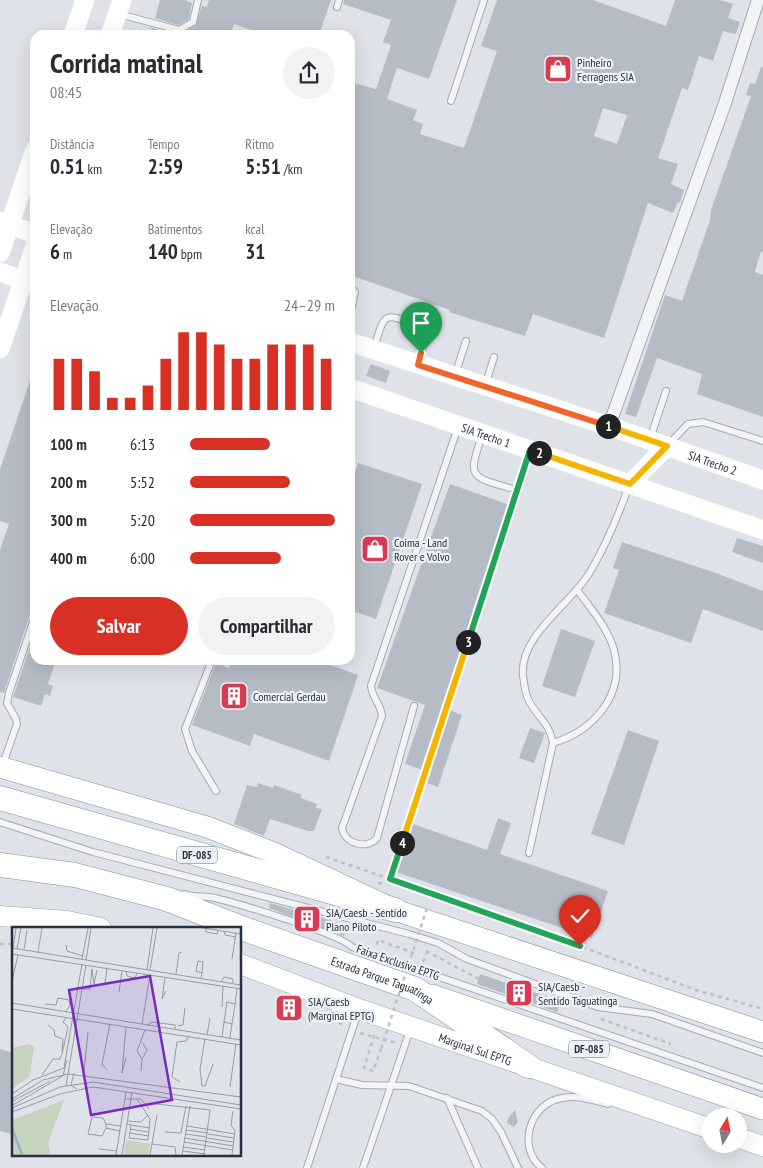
<!DOCTYPE html>
<html lang="pt">
<head>
<meta charset="utf-8">
<style>
  body { margin:0; font-family:"PT Sans Narrow",sans-serif; background:#f2f2f3; color:#2b2b33; height:100vh; display:flex; flex-direction:column; font-size:19px; white-space:nowrap }
  * { box-sizing:border-box; margin:0 }
  p { font-size:16px; color:#7c7c81 }
  .icon { flex:none; width:28px; height:28px; fill:none; stroke:currentColor; stroke-width:2; stroke-linecap:round; stroke-linejoin:round }
  .map { position:relative; flex:1; overflow:hidden }
  .side { position:absolute; left:30px; top:30px; width:325px; height:635px; display:flex; flex-direction:column; background:#fff; border-radius:15px; box-shadow:0 5px 20px #0002 }
  .side>* { flex:none }
  .needle { width:32px; rotate:10deg }
  .buttons { position:absolute; left:702px; top:1108px; display:grid; gap:10px }
  .buttons a { display:grid; place-items:center; width:45px; height:45px; border-radius:50%; background:#fff; box-shadow:0 5px 20px #0002; font-size:25px }
  .pin { position:absolute; display:grid; place-items:center; width:42px; height:42px; color:#fff; margin:-51px -21px; border-radius:50% 50% 50% 0; rotate:-45deg; box-shadow:0 0 5px #0007 }
  .pin .icon { rotate:45deg }
  .km { position:absolute; width:25px; height:25px; margin:-12px; border-radius:50%; background:#222; color:#fff; font-size:14px; line-height:25px; text-align:center }
  .round { display:grid; place-items:center; flex:none; width:52px; height:52px; border-radius:26px; background:#f2f2f3 }
  .overview { display:flex; align-items:center; justify-content:space-between; height:85px; padding:0 20px }
  h1 { font-size:28px; font-weight:800; line-height:38px }
  .metrics { display:grid; grid-template-columns:repeat(3,1fr); gap:8px; height:85px; padding:5px 20px }
  .metrics div { display:grid; align-content:center }
  .metrics b { font-size:21px; font-weight:800 }
  .metrics small { font-size:14px; font-weight:400 }
  .metrics p { font-size:14px }
  .chart { height:140px; padding:10px 20px }
  .chart p { display:flex; justify-content:space-between }
  .chart svg { width:100%; height:90px; margin-top:5px; stroke:#d93025; stroke-width:6 }
  .button { display:flex; gap:10px; margin-top:auto; padding:10px 20px }
  .button a { flex:1; height:58px; border-radius:30px; background:#d93025; color:#fff; font-size:20px; font-weight:800; line-height:58px; text-align:center }
  .button a+a { background:#f2f2f3; color:#2b2b33 }
  ul { padding:0 20px; list-style:none; font-size:16px }
  li { display:grid; grid-template-columns:80px 60px 1fr; align-items:center; height:38px }
  li i { height:12px; border-radius:6px; background:#d93025 }
  .map>svg:first-child { display:block }
</style>
</head>
<body>
<div class="map">
<svg width="763" height="1168" viewBox="0 0 763 1168">
  <rect width="100%" height="100%" fill="#dfe3e9"/>
  <g fill="#b6bcc6" fill-rule="evenodd">
    <polygon points="160,0 185,0 192,3 189,19 178,25 155,18"/>
    <polygon points="209,0 331,0 319,35 265,35 234,24 230,35 149,35 152,28 178,35 195,26 202,6 207,7"/>
    <path d="M344,0H457L429,79L397,68L387,99L417,110L413,120L423,124L420,134L464,148L497,51L481,46L497,0H593L666,26L675,0H720L733,4L728,18L740,22L736,34L723,31L713,61L699,56L688,90L682,88L658,158L678,164L671,184L684,190L680,203L678,202L673,213L648,203L604,338L533,314L525,336L449,312L450,310L350,275V82L376,89L391,45L383,42L391,20L343,4ZM603,108L627,115L617,144L594,136Z"/>
    <polygon points="761,67 763,67 763,252 761,251 755,272 763,275 763,417 697,394 702,374 657,358 636,417 625,414 665,295 682,301 710,220 711,210 751,96 746,95 750,83 755,84"/>
    <polygon points="371,364 390,371 386,383 366,376"/>
    <polygon points="33,372 35,373 35,611 30,614 4,693 0,692 0,550 9,524 0,521 0,469"/>
    <polygon points="358,463 422,484 376,619 350,610 350,488"/>
    <polygon points="450,484 513,506 442,707 462,715 438,787 427,783 431,773 405,764 425,705 377,688"/>
    <polygon points="737,538 763,546 763,563 732,552"/>
    <polygon points="622,542 716,573 763,591 763,631 703,609 691,643 604,613 619,570 613,568"/>
    <polygon points="561,629 595,641 575,697 542,686"/>
    <polygon points="35,632 35,660 56,660 48,684 53,686 50,696 45,694 41,706 13,697"/>
    <polygon points="231,660 316,660 358,675 329,761 254,734 250,746 192,725 216,663 229,668"/>
    <polygon points="530,728 545,733 534,763 519,758"/>
    <polygon points="628,730 659,741 624,845 591,834"/>
    <polygon points="258,783 273,788 274,785 302,795 301,798 317,804 316,808 322,809 314,831 308,831 270,819 264,836 234,824 247,785 257,787"/>
    <polygon points="498,818 511,823 500,854 608,891 592,938 396,872 413,824 487,850"/>
    <polygon points="270,903 347,925 344,936 269,908"/>
    <polygon points="480,974 560,1001 557,1012 477,984"/>
    <polygon points="0,1049 14,1053 14,1135 0,1131"/>
    <polygon points="515,1110 518,1122 514,1127 507,1123 508,1118"/>
  </g>
  <g fill="none" stroke-linecap="round" stroke-linejoin="round">
    <defs>
      <g id="service">
        <polyline points="337,7 339,0"/>
        <polyline points="119,14 179,30 193,22 198,0"/>
        <polyline points="451,101 484,0"/>
        <polyline points="350,287 355,292 350,315"/>
        <path d="M374,348C386,308 384,314 422,327L426,337L418,363"/>
        <polyline points="455,375 466,341"/>
        <polyline points="486,383 494,357"/>
        <path d="M482,435C469,476 467,476 510,488"/>
        <polyline points="650,439 666,391"/>
        <polyline points="669,444 688,424 703,422 763,441"/>
        <polyline points="212,660 185,729 192,751 216,791"/>
        <path d="M414,706L377,838C368,850 344,844 342,828L382,716C381,704 372,698 371,686L458,427"/>
        <path d="M553,743C593,731 626,695 614,650C608,628 591,609 578,591"/>
        <polyline points="3,764 17,724 16,719 7,703 9,693 35,616"/>
        <polyline points="0,822 93,852 409,934 438,943 467,959 598,1007 652,1014 763,1053"/>
        <path d="M529,853L553,743C549,722 538,718 529,701C525,694 524,683 523,675C519,636 571,604 590,572C606,545 619,514 629,485"/>
        <path d="M184,894C194,897 205,896 215,898C239,904 338,933 352,947L763,1088"/>
        <polyline points="336,1079 362,1085 409,1086 482,1111 492,1119 501,1132 518,1168"/>
        <polyline points="447,1098 478,1168"/>
        <polyline points="307,1168 358,1012"/>
        <polyline points="363,1168 410,1030"/>
        <path d="M542,1168C516,1147 530,1103 562,1098C577,1095 593,1100 608,1104"/>
      </g>
      <polyline id="minor" points="609,426 725,103 758,0"/>
      <g id="primary">
        <polyline points="0,916 67,921 101,928"/>
        <path id="s3" d="M240,964L359,1009L711,1129"/>
        <polyline points="739,1138 763,1146"/>
      </g>
      <g id="trunk">
        <polyline points="0,767 207,827 274,853 395,910 763,1032"/>
        <polyline points="432,995 763,1109"/>
      </g>
      <g id="motorway">
        <polyline points="0,798 395,910"/>
        <path id="s4" d="M0,865L75,875L167,899L244,929L415,989L528,1066"/>
      </g>
    </defs>
    <use href="#service" stroke="#a4aab3" stroke-width="8"/>
    <use href="#minor" stroke="#a4aab3" stroke-width="14"/>
    <use href="#primary" stroke="#9da7b5" stroke-width="21"/>
    <use href="#trunk" stroke="#8590a0" stroke-width="22"/>
    <use href="#motorway" stroke="#8590a0" stroke-width="25"/>
    <g stroke="#bdc1c8" stroke-width="2.5" stroke-dasharray="4 4" stroke-linecap="butt">
      <polyline points="519,484 525,466"/>
      <polyline points="326,857 522,924 696,990 763,1009"/>
      <polyline points="378,884 390,879 515,497"/>
      <polyline points="0,944 14,944"/>
      <polyline points="377,945 378,940 414,953"/>
      <polyline points="426,951 479,979"/>
      <polyline points="423,962 427,952"/>
      <polyline points="332,1018 344,1026"/>
      <polyline points="601,1019 671,1044"/>
      <polyline points="360,1033 396,1043"/>
      <polyline points="374,1035 364,1068 373,1071 381,1049"/>
    </g>
    <use href="#service" stroke="#f2f4f7" stroke-width="6"/>
    <use href="#minor" stroke="#f2f4f7" stroke-width="12"/>
    <g stroke="#fff" stroke-width="19">
      <polyline points="73,35 85,0"/>
      <polyline points="110,35 122,0"/>
      <polyline points="0,221 35,234"/>
      <polyline points="0,253 35,150"/>
      <polyline points="0,272 34,284"/>
      <path id="s1" d="M350,342L609,426L763,480"/>
      <polyline points="0,349 35,246"/>
      <path id="s2" d="M350,388L763,530"/>
      <polyline points="630,484 667,446"/>
    </g>
    <use href="#primary" stroke="#fff" stroke-width="20"/>
    <use href="#trunk" stroke="#fff" stroke-width="21"/>
    <use href="#motorway" stroke="#fff" stroke-width="24"/>
    <polyline stroke="#bdc1c8" stroke-width="2.5" stroke-dasharray="4 4" stroke-linecap="butt" points="381,1049 427,908"/>
  </g>
  <g fill="none" stroke-linecap="round" stroke-linejoin="round">
    <defs>
      <polyline id="split-1" points="421,353 418,365 608,426"/>
      <polyline id="split-2" points="539,453 630,484 667,446 608,426"/>
      <polyline id="split-3" points="468,642 530,450 539,453"/>
      <polyline id="split-4" points="402,843 468,642"/>
      <polyline id="split-5" points="402,843 390,879 580,946"/>
    </defs>
    <use href="#split-1" stroke="#fff" stroke-width="10"/>
    <use href="#split-2" stroke="#fff" stroke-width="10"/>
    <use href="#split-3" stroke="#fff" stroke-width="10"/>
    <use href="#split-4" stroke="#fff" stroke-width="10"/>
    <use href="#split-5" stroke="#fff" stroke-width="10"/>
    <use href="#split-1" stroke="#f0652b" stroke-width="6"/>
    <use href="#split-2" stroke="#f5b400" stroke-width="6"/>
    <use href="#split-3" stroke="#22a559" stroke-width="6"/>
    <use href="#split-4" stroke="#f5b400" stroke-width="6"/>
    <use href="#split-5" stroke="#22a559" stroke-width="6"/>
  </g>
  <defs>
    <symbol id="shop-square" viewBox="-11 -11 22 22"><rect x="-9" y="-9" width="18" height="18" rx="4" fill="#d63c54" stroke="#eef2f6"/><path d="M-5-2.5h2.3a2.7 3.5 0 0 1 5.4 0H5L5.5 6h-11ZM-1.5-2.5h3a1.5 2.3 0 0 0-3 0Z" fill="#fff"/></symbol>
    <symbol id="building-square" viewBox="-11 -11 22 22"><rect x="-9" y="-9" width="18" height="18" rx="4" fill="#d63c54" stroke="#eef2f6"/><path d="M-4-6H4V6H1V3H-1V6H-4ZM-2.5-4.3h1.7v1.8h-1.7ZM.8-4.3h1.7v1.8H.8ZM-2.5-1h1.7V.8h-1.7ZM.8-1h1.7V.8H.8Z" fill="#fff"/></symbol>
  </defs>
  <g fill-rule="evenodd">
    <use href="#shop-square" x="542" y="53" width="32" height="32"/>
    <use href="#shop-square" x="359" y="533" width="32" height="32"/>
    <use href="#building-square" x="218" y="680" width="32" height="32"/>
    <use href="#building-square" x="291" y="903" width="32" height="32"/>
    <use href="#building-square" x="503" y="977" width="32" height="32"/>
    <use href="#building-square" x="273" y="992" width="32" height="32"/>
  </g>
  <g text-anchor="middle" dominant-baseline="central" stroke-width="4.5" stroke-linejoin="round" paint-order="stroke">
    <g fill="#eef2f6" stroke="#636a77" stroke-width="1">
      <rect x="177" y="846.5" width="40" height="17" rx="4"/>
      <rect x="569" y="1040.5" width="40" height="17" rx="4"/>
    </g>
    <g font-size="11" font-weight="bold" fill="#273041">
      <text x="197" y="855">DF-085</text>
      <text x="589" y="1049">DF-085</text>
    </g>
    <g font-size="12" fill="#273041" stroke="#eef2f6" text-anchor="start">
      <text x="577" y="62">Pinheiro<tspan x="577" dy="14">Ferragens SIA</tspan></text>
      <text x="394" y="542">Coima - Land<tspan x="394" dy="14">Rover e Volvo</tspan></text>
      <text x="253" y="696">Comercial Gerdau</text>
      <text x="326" y="912">SIA/Caesb - Sentido<tspan x="326" dy="14">Plano Piloto</tspan></text>
      <text x="538" y="986">SIA/Caesb -<tspan x="538" dy="14">Sentido Taguatinga</tspan></text>
      <text x="308" y="1001">SIA/Caesb<tspan x="308" dy="14">(Marginal EPTG)</tspan></text>
    </g>
    <g font-size="12" fill="#273041" stroke="#eef2f6">
      <text stroke="none"><textPath href="#s2" startOffset="144">SIA Trecho 1</textPath></text>
      <text stroke="none"><textPath href="#s1" startOffset="382">SIA Trecho 2</textPath></text>
      <text transform="translate(398 962) rotate(19)">Faixa Exclusiva EPTG</text>
      <text stroke="none"><textPath href="#s4" startOffset="401">Estrada Parque Taguatinga</textPath></text>
      <text stroke="none"><textPath href="#s3" startOffset="250">Marginal Sul EPTG</textPath></text>
    </g>
  </g>
  <g transform="translate(12 927)">
    <rect width="229" height="229" fill="#dfe3e9"/>
    <path d="M17,117L22,119L18,149L0,162V121Z" fill="#c5d3bf"/>
    <path d="M52,173L36,216L38,228H0V193Z" fill="#c5d3bf"/>
    <path d="M114,213L138,217L137,228H112Z" fill="#c5d3bf"/>
    <path fill="none" stroke="#97b1cb" stroke-width="2.5" d="M0,201L10,228"/>
    <path fill="none" stroke="#959ba6" stroke-width="1" d="M191,1L229,7M194,1V5L205,7L206,4M212,4L213,8L224,10M54,18L55,24L71,29M0,21L229,58M1,21L4,1M5,22L9,1M12,23L15,3M26,25L30,1M0,27L229,62M70,32L76,1M220,32L224,6M74,33L79,1M135,43L141,1M138,43L145,1M114,44L115,49L123,51L125,46M164,47L167,26L170,25M153,51L150,72L154,64M189,51L190,46L191,35L186,34L184,44L190,46M0,54L6,28M209,55L212,50L221,52V56M93,57L95,41M70,62H78L80,42L82,57L85,43M107,65L110,44M0,76L229,113M33,77L44,78L46,71L57,73L58,79L53,85M223,77L225,62M210,80L211,60M0,82L229,118M130,97L138,48M36,98L42,103L43,109L51,112L50,125M136,98L140,95L163,98V102M166,99L171,98L173,81M114,100L110,146L114,131M195,108L198,91M210,110L212,95M218,111V110L220,97L223,78V77L215,75L212,95L220,97M193,112L188,142L190,159H193L201,137M130,115L135,123L130,132M50,127L56,100L51,95L54,91M54,129L70,37M95,143L90,137L98,97M129,144L130,132L125,124L133,103M72,145L76,105M62,146L59,158L65,162M30,148L41,132H48L50,127M51,148L55,133M168,155L160,150L165,115L174,114L176,110M54,159L74,38M218,160L224,117M0,167L21,153L52,141L54,129M0,172L31,153L56,147L229,170M113,172H129L137,182M1,174L38,154M144,177L198,183L192,228M1,178L54,147M0,181L48,160L81,155L229,178M0,185L48,167L81,160L229,182M116,194L129,195L136,188M115,197L119,198L117,211L136,213L138,192L125,172M119,198L138,201M175,199L223,207M94,201L90,209L76,207L80,190L91,191L94,197M118,202L136,205M174,203L196,206M108,204L94,201V197L109,199M153,205L169,206L174,179M117,206L137,209M173,207L195,210M196,207L222,211M173,211L221,219M195,211L221,215M172,215L220,223M140,217L163,220L164,228M171,220L193,223M87,222L105,224M171,224L193,227M104,228L114,165M110,228L120,165M138,228L145,188M170,228L178,179M220,228L223,204L219,198L221,184"/>
    <path fill="#7b2cbf" fill-opacity="0.15" stroke="#7b2cbf" stroke-width="2.5" d="M138,49L160,173L79,188L57,63Z"/>
    <rect width="229" height="229" fill="none" stroke="#273041" stroke-width="2.5"/>
  </g>
</svg>
<div class="buttons">
<a><svg class="needle" viewBox="-14 -14 28 28"><path d="M0-13l5 13h-10z" fill="#e53935"/><path d="M0 13l5-13h-10z" fill="#7c7c81"/></svg></a>
</div>
<div class="pin" style="left:421px;top:353px;background:#1e9e55"><svg class="icon" aria-label="arrive" viewBox="0 0 24 24"><path d="M6 21V4h12l-3 4 3 4H6"/></svg></div>
<div class="pin" style="left:580px;top:946px;background:#d93025"><svg class="icon" aria-label="check" viewBox="0 0 24 24"><path d="M5 12l5 5 9-10"/></svg></div>
<b class="km" style="left:608px;top:426px">1</b>
<b class="km" style="left:539px;top:453px">2</b>
<b class="km" style="left:468px;top:642px">3</b>
<b class="km" style="left:402px;top:843px">4</b>
<section class="side">
<div class="overview"><div><h1>Corrida matinal</h1><p>08:45</p></div><a class="round"><svg class="icon" aria-label="share" viewBox="0 0 24 24"><path d="M12 15V3M7 8l5-5 5 5M5 13v7h14v-7"/></svg></a></div>
<div class="metrics">
<div><p>Distância</p><b>0.51<small> km</small></b></div>
<div><p>Tempo</p><b>2:59</b></div>
<div><p>Ritmo</p><b>5:51<small> /km</small></b></div>
</div>
<div class="metrics">
<div><p>Elevação</p><b>6<small> m</small></b></div>
<div><p>Batimentos</p><b>140<small> bpm</small></b></div>
<div><p>kcal</p><b>31</b></div>
</div>
<div class="chart"><p><span>Elevação</span>24–29 m</p>
<svg viewBox="0 0 160 44" preserveAspectRatio="none"><path d="M5 44V19M15 44V19M25 44V25M35 44V38M45 44V38M55 44V32M65 44V19M75 44V6M85 44V6M95 44V12M105 44V19M115 44V19M125 44V12M135 44V12M145 44V12M155 44V19"/></svg>
</div>
<ul>
<li><b>100 m</b>6:13<i style="width:55%"></i></li>
<li><b>200 m</b>5:52<i style="width:69%"></i></li>
<li><b>300 m</b>5:20<i style="width:100%"></i></li>
<li><b>400 m</b>6:00<i style="width:63%"></i></li>
</ul>
<div class="button"><a>Salvar</a><a>Compartilhar</a></div>
</section>
</div>
</body>
</html>
